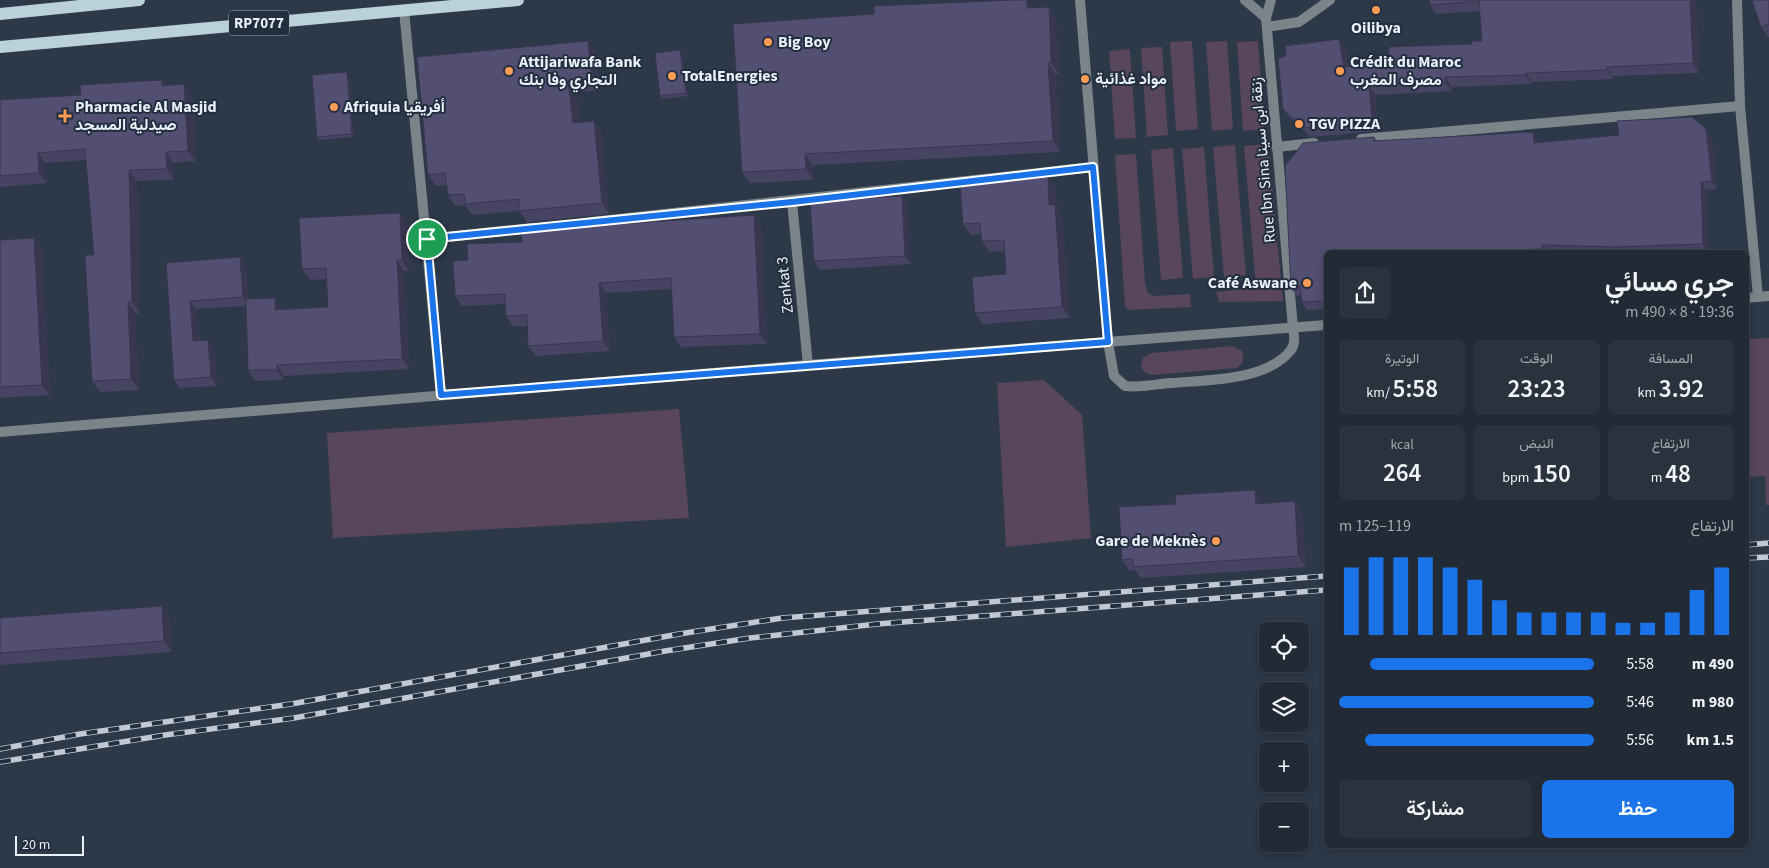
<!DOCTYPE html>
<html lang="ar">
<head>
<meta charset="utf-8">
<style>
  body { margin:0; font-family:"Source Sans 3",Vazirmatn,sans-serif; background:#2a323e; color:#f1f3f6; direction:rtl; height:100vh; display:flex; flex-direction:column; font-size:19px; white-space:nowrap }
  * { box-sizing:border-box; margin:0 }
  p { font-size:16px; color:#a2a7ad }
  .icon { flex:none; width:28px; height:28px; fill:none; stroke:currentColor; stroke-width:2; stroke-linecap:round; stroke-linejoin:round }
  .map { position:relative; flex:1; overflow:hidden; direction:ltr }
  .sheet { position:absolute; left:1324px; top:250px; width:425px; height:598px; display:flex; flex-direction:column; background:#222a36; border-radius:8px; box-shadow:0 2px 8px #0003,0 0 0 1px #3f4651; direction:rtl }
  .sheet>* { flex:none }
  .controls { position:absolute; left:1259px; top:622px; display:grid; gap:10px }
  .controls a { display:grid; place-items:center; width:50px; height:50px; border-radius:8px; background:#222a36; box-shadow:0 2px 8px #0003,0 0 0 1px #3f4651; font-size:25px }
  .scale { position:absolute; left:15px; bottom:12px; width:69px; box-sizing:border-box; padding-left:5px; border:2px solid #e8f0fa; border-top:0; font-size:14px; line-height:18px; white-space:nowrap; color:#e8f0fa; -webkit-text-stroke:4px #232e3e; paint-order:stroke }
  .pin { position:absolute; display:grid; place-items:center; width:42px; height:42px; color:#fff; margin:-21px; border:2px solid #fff; border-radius:50%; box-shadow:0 1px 5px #0007 }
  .round { display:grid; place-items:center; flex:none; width:52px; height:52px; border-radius:8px; background:#2a323e }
  .head { display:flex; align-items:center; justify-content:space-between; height:85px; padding:0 15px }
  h1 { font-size:28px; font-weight:600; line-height:38px }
  .figures { display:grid; grid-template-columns:repeat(3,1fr); gap:8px; height:85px; padding:5px 15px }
  .figures div { display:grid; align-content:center; border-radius:8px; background:#2a323e; text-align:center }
  .figures b { font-size:25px; font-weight:600 }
  .figures small { font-size:14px; font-weight:400 }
  .figures p { font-size:14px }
  .chart { height:140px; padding:10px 15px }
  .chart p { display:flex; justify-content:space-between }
  .chart svg { width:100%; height:90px; margin-top:5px; stroke:#1a73e8; stroke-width:6 }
  .action { display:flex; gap:10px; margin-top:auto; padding:10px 15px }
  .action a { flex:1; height:58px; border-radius:8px; background:#1a73e8; color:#fff; font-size:20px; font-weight:600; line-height:58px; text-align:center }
  .action a+a { background:#2a323e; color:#f1f3f6 }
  ul { padding:0 15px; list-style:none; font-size:16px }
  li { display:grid; grid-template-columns:80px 60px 1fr; align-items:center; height:38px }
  li i { height:12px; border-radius:6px; background:#1a73e8 }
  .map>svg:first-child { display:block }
</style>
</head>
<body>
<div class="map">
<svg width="1769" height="868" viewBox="0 0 1769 868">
  <rect width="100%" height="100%" fill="#2d3848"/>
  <g fill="#58465d">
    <polygon points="1192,41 1198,129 1176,131 1170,42"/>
    <polygon points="1227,41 1233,129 1212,131 1206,42"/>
    <polygon points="1258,41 1264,129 1243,131 1237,42"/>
    <polygon points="1162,47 1168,135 1147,137 1141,48"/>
    <polygon points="1130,49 1136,138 1115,139 1109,51"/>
    <polygon points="1268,144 1283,301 1219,302 1216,292 1256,288 1244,146"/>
    <polygon points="1235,145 1246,275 1224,277 1213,147"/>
    <polygon points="1204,147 1214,277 1193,279 1182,149"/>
    <polygon points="1173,148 1183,278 1161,280 1151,150"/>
    <polygon points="1136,154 1145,283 1148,293 1155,296 1190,294 1191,307 1127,310 1125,306 1115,155"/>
    <polygon points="1769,338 1769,505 1766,505 1765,476 1746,477 1746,339"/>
    <path d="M1232,346L1241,350C1245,357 1244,363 1237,368L1153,375L1146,373L1141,367L1143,358L1151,353Z"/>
    <polygon points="1044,380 1082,415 1091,538 1006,547 997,383"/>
    <polygon points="679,409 689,518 333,538 327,433"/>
  </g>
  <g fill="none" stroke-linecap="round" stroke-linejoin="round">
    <g stroke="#7a8489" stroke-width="10">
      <polyline points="1267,27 1299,22 1330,0"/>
      <path d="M1108,342L1114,376L1125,386C1139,388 1156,384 1171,383C1206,380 1267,381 1291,350C1296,343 1294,335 1293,328"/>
    </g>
    <g stroke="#7a8489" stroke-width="10">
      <polyline points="1080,0 1108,342"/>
      <polyline points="1245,0 1266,18 1293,328"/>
      <polyline points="1737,0 1740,106 1758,297"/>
      <polyline points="404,10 441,395"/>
      <polyline points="1266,18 1271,0"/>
      <polyline points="1361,139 1740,106"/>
      <polyline points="1276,147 1314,143"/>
      <polyline points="792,202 808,365"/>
      <polyline points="592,222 1093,167"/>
      <polyline points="427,239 533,228"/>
      <polyline points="1746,298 1769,296"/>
      <polyline points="0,432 808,365 1326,325"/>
    </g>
    <g stroke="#bad1da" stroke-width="12">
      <polyline points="0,14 139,0"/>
      <polyline points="0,47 518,0"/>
    </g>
    <defs>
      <g id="rail">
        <polyline points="1746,545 1769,543"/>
        <polyline points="1746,558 1769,557"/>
        <polyline points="0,749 80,734 291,704 679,634 782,618 1326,576"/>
        <polyline points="0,762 165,735 294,718 665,651 750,638 877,624 1326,590"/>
      </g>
    </defs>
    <use href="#rail" stroke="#c1c9d4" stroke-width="5.5"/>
    <use href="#rail" stroke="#232e3e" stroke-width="4" stroke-dasharray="11" stroke-linecap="butt"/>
  </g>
  <g fill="#474463">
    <polygon points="1027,0 1032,8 1056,18 1059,74 1056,74 1060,152 813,165 813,180 750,183 742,172 874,14"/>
    <polygon points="1429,0 1696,0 1699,73 1613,76 1614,79 1532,82 1532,84 1452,87 1452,91 1375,95 1378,131 1311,137 1290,118 1283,109 1286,56 1339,39 1346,49 1348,67 1389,63 1482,41 1480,11 1436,14 1430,5"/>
    <polygon points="1769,0 1769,38 1761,27"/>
    <polygon points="596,52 600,90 576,92 579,122 594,121 601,132 609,214 527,222 519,211 472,215 465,205 455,206 448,195 447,185 436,186 428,175"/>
    <polygon points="682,53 688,96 662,99 660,96"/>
    <polygon points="349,75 354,137 319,140 317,137"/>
    <polygon points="184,84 192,95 196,161 173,163 174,180 137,181 140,313 135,313 139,390 100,392 92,381 94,255 86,160 45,163 47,183 0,187 0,100 81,95"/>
    <polygon points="1706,129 1712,137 1717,189 1706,190 1709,252 1326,252 1326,309 1307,310 1302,302 1301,295 1297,296 1291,288 1374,137 1377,141 1533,132 1539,140 1539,143"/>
    <polygon points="1055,188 1057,207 1062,215 1070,318 983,324 975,313 1006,274 1005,251 989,252 982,241 981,234 971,235 963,224"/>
    <polygon points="902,196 908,205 911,264 820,270 814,261"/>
    <polygon points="604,217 609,224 761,225 767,344 681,347 674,337 672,289 606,293 610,351 536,356 528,346 527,326 513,326 506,316 505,304 462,306 455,296 522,242"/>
    <polygon points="407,223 409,271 404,271 409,369 284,376 284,380 255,381 248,370 246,306 196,309 199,340 214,348 217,386 180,388 174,380 166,263 240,257 246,266 248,299 282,309 328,307 326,279 310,280 302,269"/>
    <polygon points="34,238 42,248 50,395 0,398 0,240"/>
    <polygon points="1263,501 1263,503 1302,512 1306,567 1141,578 1135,570 1130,571 1122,560"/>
    <polygon points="169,617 172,652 0,665 0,618"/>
  </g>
  <g fill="#393750">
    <polygon points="1027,0 1034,10 1027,8"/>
    <polygon points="1690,0 1696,0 1699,73 1693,63"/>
    <polygon points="1049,7 1056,18 1059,74 1051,63"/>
    <polygon points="1339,39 1346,49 1350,77 1344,67"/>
    <polygon points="588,41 596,52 600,90 592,79"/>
    <polygon points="680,50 682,53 688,96 686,93"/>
    <polygon points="1048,63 1056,74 1060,152 1053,141"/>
    <polygon points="1607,67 1613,76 1614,79 1607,70"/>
    <polygon points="347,72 349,75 354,137 352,134"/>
    <polygon points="1526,73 1532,82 1532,84 1526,75"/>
    <polygon points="1445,77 1452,87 1452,91 1445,82"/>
    <polygon points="162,80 169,90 162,86"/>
    <polygon points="568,81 576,92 580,134 573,123"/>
    <polygon points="184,84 192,95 196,161 188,151"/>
    <polygon points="1369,85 1375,95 1378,131 1372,122"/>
    <polygon points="594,121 601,132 609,214 602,203"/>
    <polygon points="1706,129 1712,137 1717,189 1712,181"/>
    <polygon points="1533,132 1539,140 1540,151 1534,143"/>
    <polygon points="166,152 173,163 174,180 167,169"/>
    <polygon points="38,153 45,163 47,183 39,173"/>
    <polygon points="805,154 813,165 813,180 806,169"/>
    <polygon points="129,170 137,181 140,313 132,302"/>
    <polygon points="1048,177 1055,188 1057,207 1062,215 1070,318 1062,307 1049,205"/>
    <polygon points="1701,182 1706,190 1709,252 1703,244"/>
    <polygon points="902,196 908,205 911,264 905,256"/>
    <polygon points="400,213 407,223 409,271 402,260"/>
    <polygon points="754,215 761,225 767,344 760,334"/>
    <polygon points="604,217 611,227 604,225"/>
    <polygon points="34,238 42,248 50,395 42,385"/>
    <polygon points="1543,245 1548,252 1546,252 1543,249"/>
    <polygon points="240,257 246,266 249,306 243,297"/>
    <polygon points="397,260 404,271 409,369 402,359"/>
    <polygon points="599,283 606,293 610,351 603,341"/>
    <polygon points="275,298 282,309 283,320 275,310"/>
    <polygon points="190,301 196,309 199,349 193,341"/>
    <polygon points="128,302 135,313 139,390 131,379"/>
    <polygon points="208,340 214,348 217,386 211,377"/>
    <polygon points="277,365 284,376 284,380 277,370"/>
    <polygon points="1255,490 1263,501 1264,515 1256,504"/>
    <polygon points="1295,501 1302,512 1306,567 1298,556"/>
    <polygon points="162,606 169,617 172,652 164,641"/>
  </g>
  <g fill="#524f73" stroke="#393750">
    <polygon points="1015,0 1027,0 1027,8 1049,7 1051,63 1048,63 1053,141 805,154 806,169 742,172 733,24 874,14 874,6"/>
    <polygon points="1429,0 1690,0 1693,63 1607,67 1607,70 1526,73 1526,75 1445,77 1445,82 1369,85 1372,122 1304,128 1283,109 1278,58 1286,56 1285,46 1339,39 1344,67 1389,63 1389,47 1472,44 1472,41 1482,41 1479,1 1430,5"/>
    <polygon points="1752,0 1769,0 1769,24 1761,27"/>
    <polygon points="588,41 592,79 568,81 573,123 594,121 602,203 519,211 519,199 465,204 464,194 448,195 445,173 428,175 417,57"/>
    <polygon points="680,50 686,93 660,96 655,53"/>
    <polygon points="347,72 352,134 317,137 312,75"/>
    <polygon points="162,80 162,86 184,84 188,151 166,152 167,169 129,170 132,302 128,302 131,379 92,381 85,255 94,255 85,149 38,153 39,173 0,176 0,100 81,95 80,85"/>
    <polygon points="1692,117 1706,129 1712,181 1701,182 1703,244 1615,247 1543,245 1543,249 1456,252 1326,252 1326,301 1302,302 1300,286 1291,288 1285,166 1303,143 1374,137 1374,141 1533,132 1534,143 1619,135 1617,121"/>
    <polygon points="1048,177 1049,205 1055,204 1062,307 975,313 972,277 1006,274 1004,240 982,241 980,223 963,224 960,183"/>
    <polygon points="902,196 905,256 814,261 810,201"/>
    <polygon points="400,213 402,260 397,260 402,359 277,365 277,370 248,370 246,299 275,298 275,310 328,307 326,268 302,269 299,218"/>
    <polygon points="754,215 760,334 674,337 671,278 599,283 603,341 528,346 527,315 506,316 505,294 455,296 453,261 468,260 467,244 522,242 521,226 604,217 604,225"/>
    <polygon points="34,238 42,385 0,387 0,240"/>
    <polygon points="240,257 243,297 190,301 193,341 208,340 211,377 174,380 166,263"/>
    <polygon points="1255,490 1256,504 1295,501 1298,556 1133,567 1133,559 1122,560 1119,507 1176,504 1175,495"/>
    <polygon points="162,606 164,641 0,653 0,618"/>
  </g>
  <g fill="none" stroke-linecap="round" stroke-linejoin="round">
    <defs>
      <polygon id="route" points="1093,167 1108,342 441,395 427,239 792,202"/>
    </defs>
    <use href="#route" stroke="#fff" stroke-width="10"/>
    <use href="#route" stroke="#1a73e8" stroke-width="6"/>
  </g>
  <g fill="#fd9c56" stroke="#232e3e" stroke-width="2">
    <circle cx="1376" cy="10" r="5"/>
    <circle cx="768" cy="42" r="5"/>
    <circle cx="509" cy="71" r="5"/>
    <circle cx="1340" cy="71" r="5"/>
    <circle cx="672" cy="76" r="5"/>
    <circle cx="1085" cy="79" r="5"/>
    <circle cx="334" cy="107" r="5"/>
    <path d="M62.5 108.5h5v5h5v5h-5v5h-5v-5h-5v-5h5z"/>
    <circle cx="1299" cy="124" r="5"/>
    <circle cx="1307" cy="283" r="5"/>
    <circle cx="1216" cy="541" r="5"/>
  </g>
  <g text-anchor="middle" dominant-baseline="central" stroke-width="4" stroke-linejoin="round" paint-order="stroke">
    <rect fill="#232e3e" stroke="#adb6c2" stroke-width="1" x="229" y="10.5" width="60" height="25" rx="4"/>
    <g font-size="15" font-weight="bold" fill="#e8f0fa">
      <text x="259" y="23">RP7077</text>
    </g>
    <g font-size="16" font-weight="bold" fill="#e8f0fa" stroke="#232e3e" text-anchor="start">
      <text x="1376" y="28" text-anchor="middle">Oilibya</text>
      <text x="778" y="42">Big Boy</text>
      <text x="519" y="62">Attijariwafa Bank<tspan x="519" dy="18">التجاري وفا بنك</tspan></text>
      <text x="1350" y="62">Crédit du Maroc<tspan x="1350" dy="18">مصرف المغرب</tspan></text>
      <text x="682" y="76">TotalEnergies</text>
      <text x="1095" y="79">مواد غذائية</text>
      <text x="75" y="107">Pharmacie Al Masjid<tspan x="75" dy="18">صيدلية المسجد</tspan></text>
      <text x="344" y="107">Afriquia أفريقيا</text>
      <text x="1309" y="124">TGV PIZZA</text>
      <text x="1297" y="283" text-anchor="end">Café Aswane</text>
      <text x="1206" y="541" text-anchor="end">Gare de Meknès</text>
    </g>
    <g font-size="16" fill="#e8f0fa" stroke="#232e3e">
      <text transform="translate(1263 160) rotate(-95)">Rue Ibn Sina زنقة ابن سينا</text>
      <text transform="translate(785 285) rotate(-96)">Zenkat 3</text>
    </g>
  </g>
</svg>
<div class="controls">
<a><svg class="icon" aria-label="locate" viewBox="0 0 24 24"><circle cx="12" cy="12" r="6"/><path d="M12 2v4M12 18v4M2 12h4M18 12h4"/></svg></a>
<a><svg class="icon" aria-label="layers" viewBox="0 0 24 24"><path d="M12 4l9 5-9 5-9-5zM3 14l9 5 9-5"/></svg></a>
<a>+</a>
<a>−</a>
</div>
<div class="scale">20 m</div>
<div class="pin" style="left:427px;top:239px;background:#1e9e55"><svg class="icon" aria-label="arrive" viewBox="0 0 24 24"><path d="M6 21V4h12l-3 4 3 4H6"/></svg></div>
<section class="sheet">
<div class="head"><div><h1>جري مسائي</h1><p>19:36 · 8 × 490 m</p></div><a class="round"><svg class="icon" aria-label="share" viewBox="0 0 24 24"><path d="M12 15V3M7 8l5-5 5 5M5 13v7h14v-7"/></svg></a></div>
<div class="figures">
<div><p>المسافة</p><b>3.92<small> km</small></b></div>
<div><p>الوقت</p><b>23:23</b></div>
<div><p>الوتيرة</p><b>5:58<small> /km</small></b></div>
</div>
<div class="figures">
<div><p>الارتفاع</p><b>48<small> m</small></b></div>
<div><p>النبض</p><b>150<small> bpm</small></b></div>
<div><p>kcal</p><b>264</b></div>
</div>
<div class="chart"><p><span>الارتفاع</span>119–125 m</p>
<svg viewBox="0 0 160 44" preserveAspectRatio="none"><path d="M5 44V11M15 44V6M25 44V6M35 44V6M45 44V11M55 44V17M65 44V27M75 44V33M85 44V33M95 44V33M105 44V33M115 44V38M125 44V38M135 44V33M145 44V22M155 44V11"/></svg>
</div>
<ul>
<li><b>490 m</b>5:58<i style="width:88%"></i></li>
<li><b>980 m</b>5:46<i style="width:100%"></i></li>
<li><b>1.5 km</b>5:56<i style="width:90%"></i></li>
</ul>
<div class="action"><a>حفظ</a><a>مشاركة</a></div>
</section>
</div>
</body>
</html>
